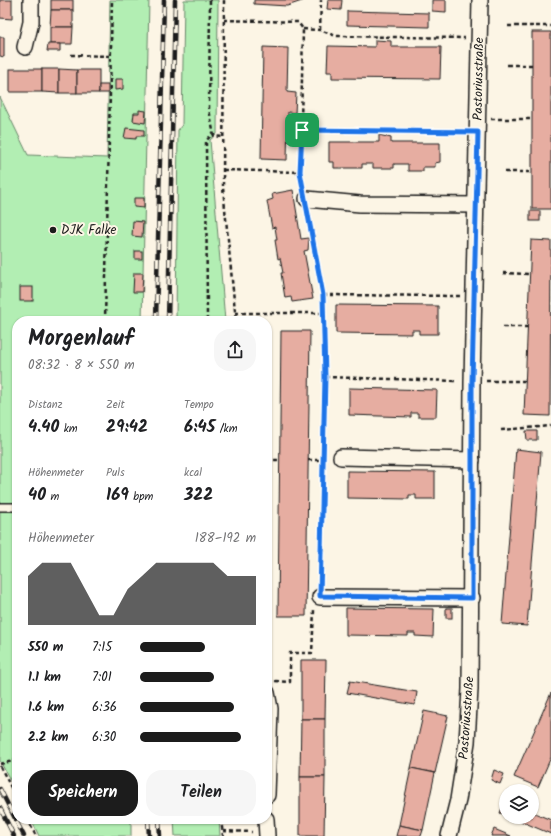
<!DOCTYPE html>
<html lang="de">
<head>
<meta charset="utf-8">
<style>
  body { margin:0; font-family:Kalam,sans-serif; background:#f6f6f6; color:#202124; height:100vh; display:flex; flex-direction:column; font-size:15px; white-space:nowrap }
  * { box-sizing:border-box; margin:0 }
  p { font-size:13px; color:#757577 }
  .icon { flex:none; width:22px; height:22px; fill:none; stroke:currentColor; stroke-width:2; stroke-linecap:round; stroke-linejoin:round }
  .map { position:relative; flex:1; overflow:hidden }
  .sheet { position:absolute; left:12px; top:316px; width:260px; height:508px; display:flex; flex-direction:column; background:#fff; border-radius:16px; box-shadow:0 1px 3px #0004 }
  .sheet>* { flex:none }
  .tools { position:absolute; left:499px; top:784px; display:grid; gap:8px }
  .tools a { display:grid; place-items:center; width:40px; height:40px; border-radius:50%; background:#fff; box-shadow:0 1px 3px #0004; font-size:20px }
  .pin { position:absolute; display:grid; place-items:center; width:34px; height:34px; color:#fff; margin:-17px; border-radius:8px; box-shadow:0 2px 6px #0006 }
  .round { display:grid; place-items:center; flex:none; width:42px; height:42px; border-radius:16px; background:#f6f6f6 }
  .overview { display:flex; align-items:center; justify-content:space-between; height:68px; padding:0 16px }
  h1 { font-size:22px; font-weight:700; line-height:30px }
  .metrics { display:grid; grid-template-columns:repeat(3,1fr); gap:6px; height:68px; padding:4px 16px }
  .metrics div { display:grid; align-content:center }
  .metrics b { font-size:17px; font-weight:700 }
  .metrics small { font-size:11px; font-weight:400 }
  .metrics p { font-size:11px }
  .chart { height:112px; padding:8px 16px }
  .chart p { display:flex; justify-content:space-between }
  .chart svg { width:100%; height:72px; margin-top:4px; fill:#1c1c1c; opacity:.7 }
  .button { display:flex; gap:8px; margin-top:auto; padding:8px 16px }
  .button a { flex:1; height:46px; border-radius:16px; background:#1c1c1c; color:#fff; font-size:16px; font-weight:700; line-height:46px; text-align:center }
  .button a+a { background:#f6f6f6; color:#202124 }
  ul { padding:0 16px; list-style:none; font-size:13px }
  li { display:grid; grid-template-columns:64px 48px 1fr; align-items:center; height:30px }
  li i { height:10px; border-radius:5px; background:#1c1c1c }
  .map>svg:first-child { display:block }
</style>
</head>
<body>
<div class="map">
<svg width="551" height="836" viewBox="0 0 551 836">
  <rect width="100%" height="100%" fill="#fcf5e5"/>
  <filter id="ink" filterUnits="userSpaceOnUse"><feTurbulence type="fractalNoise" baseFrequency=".025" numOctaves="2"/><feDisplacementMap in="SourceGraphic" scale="8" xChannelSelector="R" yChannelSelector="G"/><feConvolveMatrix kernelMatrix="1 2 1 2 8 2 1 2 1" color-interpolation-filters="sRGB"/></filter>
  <g filter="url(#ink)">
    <g fill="#b2eeb3" stroke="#678568">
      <polygon points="110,0 149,0 142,321 17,321 17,793 0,761 0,97 28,155 107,158"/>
      <polygon points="184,0 218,0 217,134 210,140 225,321 176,321 178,130 182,125"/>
      <polygon points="31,819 131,819 131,836 39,836"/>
      <polygon points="174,819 219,819 220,836 175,836"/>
    </g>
    <g fill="#e6ada1" stroke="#1c1c1c">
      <polygon points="0,0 12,0 12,19 0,18"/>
      <rect x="51" y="0" width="22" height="10"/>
      <polygon points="254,0 305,0 287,6 254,4"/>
      <polygon points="328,0 342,0 341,10 327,9"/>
      <polygon points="432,0 446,0 446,12 432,11"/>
      <polygon points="51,10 73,10 73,27 50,27"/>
      <polygon points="347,11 429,13 429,27 347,25"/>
      <polygon points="50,27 73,27 72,44 50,44"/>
      <rect x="532" y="32" width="19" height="177"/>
      <polygon points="0,37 4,37 4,57 0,56"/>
      <polygon points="375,40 391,41 391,47 441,47 440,79 332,78 332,72 327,72 328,46 375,47"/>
      <polygon points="48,44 60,44 60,51 47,51"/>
      <polygon points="263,47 288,48 287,92 296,93 295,113 288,112 287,160 261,159"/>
      <rect x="10" y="69" width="32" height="23"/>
      <polygon points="42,69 59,69 59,93 42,92"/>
      <polygon points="59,69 77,70 77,93 59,93"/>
      <rect x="77" y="70" width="22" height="23"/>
      <polygon points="115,79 123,79 123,89 115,90"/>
      <rect x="99" y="85" width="9" height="8"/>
      <polygon points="139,110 146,111 145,123 133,121 134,113 139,113"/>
      <polygon points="126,128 144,130 144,136 136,136 136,139 124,138"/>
      <polygon points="379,135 391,138 391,143 440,143 440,162 435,163 435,167 423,167 423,171 408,171 408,164 394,164 394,168 373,168 373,164 362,164 362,168 334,168 334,162 329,162 329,142 379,142"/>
      <polygon points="293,190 301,239 309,238 308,250 304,251 313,299 292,302 291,297 285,298 281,273 283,273 280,258 278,259 275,240 277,240 275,227 272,228 267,201 273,199 272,194"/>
      <polygon points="134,198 144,198 144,208 134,207"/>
      <rect x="530" y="211" width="10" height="10"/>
      <polygon points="133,221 143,222 142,237 132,236"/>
      <polygon points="531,240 551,241 550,416 524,415"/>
      <rect x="135" y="251" width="7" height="8"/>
      <polygon points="134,273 143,273 142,292 133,292"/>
      <rect x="20" y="287" width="13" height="14"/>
      <polygon points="336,305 438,306 438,334 419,334 419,330 412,330 412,334 336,333"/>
      <polygon points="281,331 310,331 306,616 278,616"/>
      <polygon points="349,388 437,390 436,417 418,417 418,413 411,413 411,417 349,415"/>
      <polygon points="526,431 537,431 537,440 527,440"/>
      <polygon points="516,449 541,452 527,626 502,624"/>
      <polygon points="347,471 435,472 435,499 416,499 416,495 409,495 409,499 347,498"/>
      <polygon points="346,608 434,609 433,637 415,636 415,633 408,633 408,636 346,635"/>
      <rect x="446" y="608" width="6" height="10"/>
      <polygon points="301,660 326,660 325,719 301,719"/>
      <polygon points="350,681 417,692 415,705 347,693"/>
      <polygon points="551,693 551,757 538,787 514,777"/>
      <polygon points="424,711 448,716 435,773 411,768"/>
      <polygon points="301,719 325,719 325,777 300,777"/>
      <polygon points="411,768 435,773 423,830 399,825"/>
      <polygon points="494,770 504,774 500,784 491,780"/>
      <polygon points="300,777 325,777 324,836 300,836"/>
      <polygon points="505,801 506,801 506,815 500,813"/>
      <polygon points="532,812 551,820 551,834 511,817 532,817"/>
      <polygon points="399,825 423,830 421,836 396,836"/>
      <polygon points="494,829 511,836 491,836"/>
    </g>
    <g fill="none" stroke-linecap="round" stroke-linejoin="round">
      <defs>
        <polyline id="service" points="0,507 17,507"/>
        <g id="minor">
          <polyline points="25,47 31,22 31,0"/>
          <polyline points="307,199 360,204 476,205"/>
          <polyline points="341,457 472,460"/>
          <polyline points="320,597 472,598"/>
          <polyline points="267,693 270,709 267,795"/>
          <polyline points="266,819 267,836"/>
          <polyline points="449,836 458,800 467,742 470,689 472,382 480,0"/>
        </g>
      </defs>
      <use href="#service" stroke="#1c1c1c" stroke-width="10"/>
      <use href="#minor" stroke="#1c1c1c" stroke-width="18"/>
      <g stroke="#1c1c1c" stroke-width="2.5" stroke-dasharray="4 3" stroke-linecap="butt">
        <polyline points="210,0 209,109 214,136 223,137"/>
        <polyline points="224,0 223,188 236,321"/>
        <polyline points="224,20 298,22 303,29 300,172"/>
        <polyline points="508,26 551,26"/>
        <polyline points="303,29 320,30 336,36 465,38"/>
        <polyline points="320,30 321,0"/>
        <polyline points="71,55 111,56"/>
        <polyline points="507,65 532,65"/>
        <polyline points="491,119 532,119"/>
        <polyline points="302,130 464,132"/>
        <polyline points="223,170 300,172 304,186"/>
        <polyline points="505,172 532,172"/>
        <polyline points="309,213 323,295 324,313"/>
        <polyline points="503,273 529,274"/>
        <polyline points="323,295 460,296"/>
        <polyline points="235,313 324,313 325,377 321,583"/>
        <polyline points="105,321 112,0"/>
        <polyline points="207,321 206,141 213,133"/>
        <polyline points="503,327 527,327"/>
        <polyline points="325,377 457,381"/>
        <polyline points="486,381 525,381"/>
        <polyline points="501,430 551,426"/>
        <polyline points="267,460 279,460"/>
        <polyline points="308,460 324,460"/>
        <polyline points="275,681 290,682 290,653 312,653 314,610"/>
        <polyline points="0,764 17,760"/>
        <polyline points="0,766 17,799"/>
        <polyline points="27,819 36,836"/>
        <polyline points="221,819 223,836"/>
        <polyline points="223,831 252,832"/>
      </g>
      <use href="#service" stroke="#fcf5e5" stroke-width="7"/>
      <use href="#minor" stroke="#fcf5e5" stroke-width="15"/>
      <defs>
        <g id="rail">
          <polyline points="156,321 164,0"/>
          <polyline points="168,321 175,0"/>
          <polyline points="0,789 24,836"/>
          <polyline points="0,808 14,836"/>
          <polyline points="148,819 149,836"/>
          <polyline points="159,819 160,836"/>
        </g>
      </defs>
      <use href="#rail" stroke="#1c1c1c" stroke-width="4.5"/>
      <use href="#rail" stroke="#fcf5e5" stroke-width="3" stroke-dasharray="9" stroke-linecap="butt"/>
    </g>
  </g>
  <g fill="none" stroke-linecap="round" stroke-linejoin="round" filter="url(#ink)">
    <defs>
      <polygon id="route" points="302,130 478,132 472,382 472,598 320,596 325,377 323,295 300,172"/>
    </defs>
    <use href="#route" stroke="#fff" stroke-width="8"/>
    <use href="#route" stroke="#1a73e8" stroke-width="5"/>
  </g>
  <circle fill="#1c1c1c" stroke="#fcf5e5" stroke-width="1.5" cx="53" cy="230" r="4"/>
  <g text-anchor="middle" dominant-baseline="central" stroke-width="4" stroke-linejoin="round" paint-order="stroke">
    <g font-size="13" fill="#1c1c1c" stroke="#fcf5e5">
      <text transform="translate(479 79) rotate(-89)">Pastoriusstraße</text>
      <text transform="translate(467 718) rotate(-86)">Pastoriusstraße</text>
    </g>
    <g font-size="13" fill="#1c1c1c" stroke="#fcf5e5" text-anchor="start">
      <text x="61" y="230">DJK Falke</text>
    </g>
  </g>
</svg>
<div class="tools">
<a><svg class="icon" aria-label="layers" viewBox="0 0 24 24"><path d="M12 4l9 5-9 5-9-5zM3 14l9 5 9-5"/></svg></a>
</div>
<div class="pin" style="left:302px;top:130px;background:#1e9e55"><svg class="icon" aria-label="arrive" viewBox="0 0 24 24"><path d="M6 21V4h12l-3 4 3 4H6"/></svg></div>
<section class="sheet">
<div class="overview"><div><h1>Morgenlauf</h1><p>08:32 · 8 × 550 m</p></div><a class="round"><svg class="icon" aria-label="share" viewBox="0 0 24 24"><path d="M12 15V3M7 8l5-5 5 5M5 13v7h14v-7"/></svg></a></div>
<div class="metrics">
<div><p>Distanz</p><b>4.40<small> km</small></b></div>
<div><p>Zeit</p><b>29:42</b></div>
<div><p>Tempo</p><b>6:45<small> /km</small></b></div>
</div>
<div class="metrics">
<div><p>Höhenmeter</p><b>40<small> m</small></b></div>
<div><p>Puls</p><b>169<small> bpm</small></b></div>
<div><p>kcal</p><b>322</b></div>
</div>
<div class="chart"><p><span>Höhenmeter</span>188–192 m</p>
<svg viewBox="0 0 160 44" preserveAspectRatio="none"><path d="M0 44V14L10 6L20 6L30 6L40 22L50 38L60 38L70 22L80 14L90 6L100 6L110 6L120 6L130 6L140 14L150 14L160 14V44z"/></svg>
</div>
<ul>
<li><b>550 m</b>7:15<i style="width:56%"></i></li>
<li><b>1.1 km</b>7:01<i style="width:64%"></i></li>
<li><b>1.6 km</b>6:36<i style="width:81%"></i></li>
<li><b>2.2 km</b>6:30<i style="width:87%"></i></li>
</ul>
<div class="button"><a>Speichern</a><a>Teilen</a></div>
</section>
</div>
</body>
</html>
